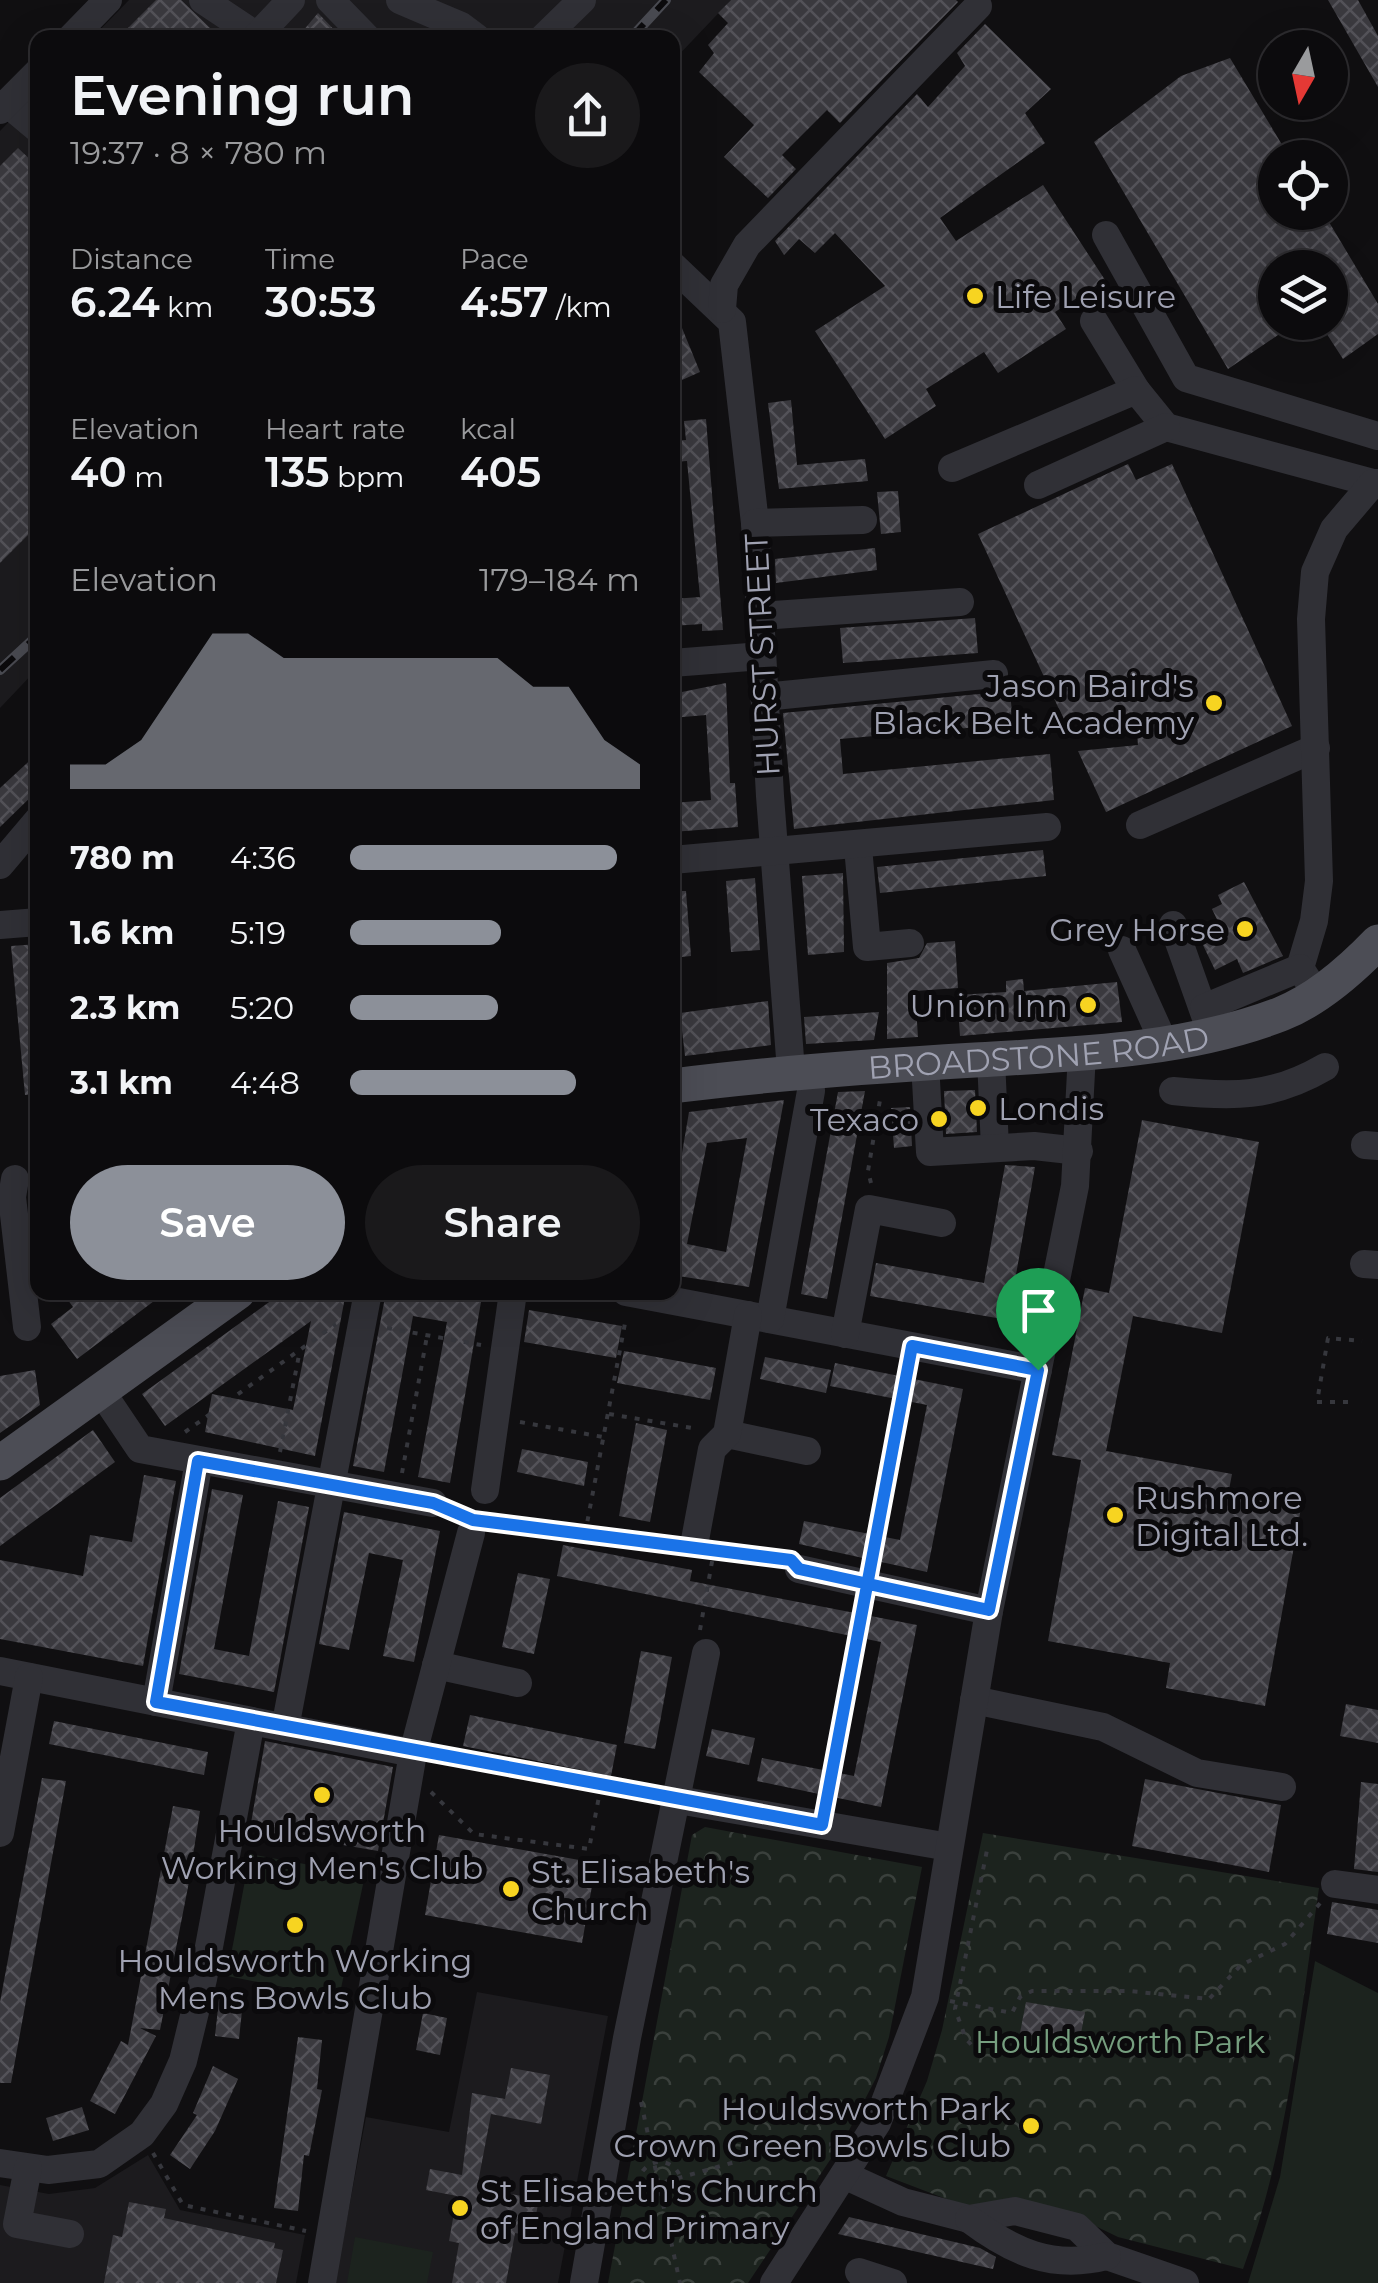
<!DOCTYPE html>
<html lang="en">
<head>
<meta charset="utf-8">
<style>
  body { margin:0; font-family:Montserrat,sans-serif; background:#1a191b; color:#f1f3f6; height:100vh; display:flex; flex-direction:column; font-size:38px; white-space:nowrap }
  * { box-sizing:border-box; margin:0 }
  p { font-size:32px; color:#9a9b9d }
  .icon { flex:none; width:55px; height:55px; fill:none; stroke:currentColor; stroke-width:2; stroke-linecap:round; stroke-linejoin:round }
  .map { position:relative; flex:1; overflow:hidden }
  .drawer { position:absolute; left:30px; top:30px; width:650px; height:1270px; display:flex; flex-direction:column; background:#0c0b0d; border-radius:20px; box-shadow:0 10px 40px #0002,0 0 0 2px #2c2b2e }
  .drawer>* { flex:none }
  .needle { width:65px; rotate:189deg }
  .controls { position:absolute; left:1258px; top:30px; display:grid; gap:20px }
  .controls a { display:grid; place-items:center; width:90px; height:90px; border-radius:50%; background:#0c0b0d; box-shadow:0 10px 40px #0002,0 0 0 2px #2c2b2e; font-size:50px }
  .pin { position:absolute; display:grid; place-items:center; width:85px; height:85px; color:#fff; margin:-102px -42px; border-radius:50% 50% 50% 0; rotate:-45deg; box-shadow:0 0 10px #0007 }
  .pin .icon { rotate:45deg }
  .round { display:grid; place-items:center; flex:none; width:105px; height:105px; border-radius:52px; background:#1a191b }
  .summary { display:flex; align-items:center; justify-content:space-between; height:170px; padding:0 40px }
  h1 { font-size:55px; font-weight:600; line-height:75px }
  .stats { display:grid; grid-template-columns:repeat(3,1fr); gap:15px; height:170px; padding:10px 40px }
  .stats div { display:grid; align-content:center }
  .stats b { font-size:42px; font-weight:600 }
  .stats small { font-size:28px; font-weight:400 }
  .stats p { font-size:28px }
  .chart { height:280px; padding:20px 40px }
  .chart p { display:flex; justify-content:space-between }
  .chart svg { width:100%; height:180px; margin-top:10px; fill:#8c9099; opacity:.7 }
  .cta { display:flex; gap:20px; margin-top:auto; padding:20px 40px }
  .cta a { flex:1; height:115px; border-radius:60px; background:#8c9099; color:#fff; font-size:40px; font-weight:600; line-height:115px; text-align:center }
  .cta a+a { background:#1a191b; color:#f1f3f6 }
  ul { padding:0 40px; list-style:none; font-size:32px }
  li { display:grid; grid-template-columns:160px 120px 1fr; align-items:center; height:75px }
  li i { height:25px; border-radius:12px; background:#8c9099 }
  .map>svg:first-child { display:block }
</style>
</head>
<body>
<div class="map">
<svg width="1378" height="2283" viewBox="0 0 1378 2283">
  <defs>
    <pattern id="forest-crowns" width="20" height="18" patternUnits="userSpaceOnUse" patternTransform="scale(2.5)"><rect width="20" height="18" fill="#1c231e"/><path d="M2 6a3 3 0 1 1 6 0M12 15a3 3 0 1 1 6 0" fill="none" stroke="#3a403c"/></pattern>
    <pattern id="building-cross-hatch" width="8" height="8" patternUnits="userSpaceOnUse" patternTransform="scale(2.5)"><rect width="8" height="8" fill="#3a393e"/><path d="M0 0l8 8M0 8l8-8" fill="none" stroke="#535258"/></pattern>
  </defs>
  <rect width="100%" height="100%" fill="#100f11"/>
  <g fill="#1c1b1e">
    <polygon points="129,0 731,0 673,61 672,38 92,38"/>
    <polygon points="37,93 37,669 0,708 0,131"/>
    <polygon points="477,1992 608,2016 558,2283 335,2283 366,2117 449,2132"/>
    <polygon points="148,2155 180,2210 305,2235 296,2283 0,2283 0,2185 49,2194 95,2188"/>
  </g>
  <g fill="#1c231e">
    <polygon points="250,1854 365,1875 339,1998 227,1976"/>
    <polygon points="1315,1961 1378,1993 1378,2283 1248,2283 1280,2177"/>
    <polygon points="355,2237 433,2252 427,2283 347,2283"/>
  </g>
  <g fill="url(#forest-crowns)">
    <polygon points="705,1827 922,1867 889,2037 876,2078 846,2136 748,2283 608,2283 692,1835"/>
    <path d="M983,1833L1319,1888C1300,2016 1288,2148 1243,2269L1118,2237L1083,2220L978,2211L886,2176L927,2081L942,2030Z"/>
  </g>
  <g fill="url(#building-cross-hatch)" fill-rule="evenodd">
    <polygon points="156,0 181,0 210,28 200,38 118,38"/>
    <polygon points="731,0 956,0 958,2 840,123 827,110 782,155 796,169 768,198 724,157 754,125 699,72 714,53 708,45 728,23 718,13"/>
    <polygon points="1328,0 1358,0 1378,36 1378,87"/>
    <polygon points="318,13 342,38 297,38"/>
    <polygon points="985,24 1051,89 1025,113 1045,143 940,218 956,241 1043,185 1105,280 1055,312 1066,329 998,373 984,352 926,389 936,406 885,439 815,331 885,286 835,233 815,253 799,239 784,255 775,241 917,94 928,107 965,66 957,53"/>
    <polygon points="1230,58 1290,158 1275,158 1275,212 1323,212 1378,304 1378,334 1343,359 1319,322 1330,322 1330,268 1275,268 1275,322 1297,322 1228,369 1094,142 1181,76"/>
    <polygon points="18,148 38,167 38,525 0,563 0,166"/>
    <polygon points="673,306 700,372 682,380 672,358"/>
    <polygon points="791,400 797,465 865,459 868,481 779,489 768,403"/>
    <polygon points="706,419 723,630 702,631 702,624 672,626 672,599 700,597 687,461 672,462 672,441 686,440 684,421"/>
    <polygon points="1128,464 1136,480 1172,464 1292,726 1106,812 1078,751 1138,745 1135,714 1064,720 978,534"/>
    <polygon points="898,491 901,532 881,534 877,492"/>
    <polygon points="875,548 877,570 776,583 775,559"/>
    <polygon points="975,618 978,653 843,663 840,628"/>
    <polygon points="726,683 730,783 735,783 738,827 672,832 672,803 711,800 706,715 672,718 672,694"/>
    <polygon points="1010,691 1013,724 840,739 843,774 1050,754 1054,800 794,829 783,713"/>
    <polygon points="38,753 38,790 0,827 0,788"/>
    <polygon points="1043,850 1046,876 880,893 877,867"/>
    <polygon points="843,873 844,952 808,955 802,876"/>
    <polygon points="755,878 760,950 731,952 726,881"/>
    <polygon points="1244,882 1283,956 1243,973 1237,959 1215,970 1202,943 1223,932 1212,909 1222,904 1218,895"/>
    <polygon points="672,891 686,891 691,956 672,958"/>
    <polygon points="955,941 958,988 915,991 918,1037 887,1039 887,963 919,958 927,943"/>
    <polygon points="38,944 38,1094 25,1095 11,946"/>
    <polygon points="1023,979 1024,991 1117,982 1122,1022 960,1036 957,995 1006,992 1006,981"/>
    <polygon points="768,1001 771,1045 685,1056 680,1013"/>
    <polygon points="879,1012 874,1040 806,1044 804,1017"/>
    <polygon points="975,1090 977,1132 946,1134 944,1091"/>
    <polygon points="865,1091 827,1299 801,1294 838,1092"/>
    <path d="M784,1100L749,1287L672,1275V1212L689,1112ZM747,1138L726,1252L687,1244L707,1143Z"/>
    <polygon points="910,1107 912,1146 894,1148 891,1108"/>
    <polygon points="1142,1120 1259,1142 1222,1333 1133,1316 1106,1451 1232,1474 1228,1495 1301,1508 1265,1706 1166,1688 1170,1663 1048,1641 1081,1460 1052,1455 1085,1288 1109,1293"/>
    <polygon points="1005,1165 1035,1167 1008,1320 870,1296 876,1263 984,1283"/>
    <polygon points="62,1292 166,1292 77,1359 51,1324 73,1307"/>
    <polygon points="283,1292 346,1292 315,1456 205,1432 212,1394 293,1410 311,1321 165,1426 142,1394"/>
    <polygon points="386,1292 482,1296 450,1483 418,1477 447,1322 413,1316 384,1472 353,1466"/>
    <polygon points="529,1310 622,1326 616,1358 524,1342"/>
    <polygon points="624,1351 716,1368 710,1400 617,1383"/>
    <polygon points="765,1357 831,1370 826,1393 760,1379"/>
    <polygon points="835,1363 963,1389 927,1572 799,1544 804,1521 900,1540 927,1405 830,1386"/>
    <polygon points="35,1370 40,1405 0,1433 0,1376"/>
    <polygon points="636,1423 667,1430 650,1522 619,1516"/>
    <polygon points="93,1430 115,1462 0,1546 0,1498"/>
    <polygon points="522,1449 588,1462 584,1486 517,1472"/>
    <polygon points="144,1475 176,1481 143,1666 0,1639 0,1560 83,1576 90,1535 132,1542"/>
    <polygon points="212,1489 243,1495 214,1649 249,1656 278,1501 309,1507 274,1692 179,1674"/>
    <polygon points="344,1512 440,1531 414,1662 383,1656 403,1560 369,1553 349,1650 319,1644"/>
    <polygon points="563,1545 692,1570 690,1581 917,1625 881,1807 757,1781 762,1758 854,1776 881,1642 557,1576"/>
    <polygon points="518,1573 550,1579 534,1654 502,1647"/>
    <polygon points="641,1651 672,1657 655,1749 624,1743"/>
    <polygon points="1346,1704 1378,1710 1378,1743 1340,1736"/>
    <polygon points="470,1715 617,1745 611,1776 463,1746"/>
    <polygon points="54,1721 208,1752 204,1775 49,1744"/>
    <polygon points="712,1729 755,1738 749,1765 706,1756"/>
    <polygon points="265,1741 393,1767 378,1851 250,1829"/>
    <polygon points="42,1778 66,1781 11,2083 0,2083 0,2002"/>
    <polygon points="1145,1779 1281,1805 1269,1872 1132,1846"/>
    <polygon points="1361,1782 1378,1784 1378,1872 1354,1869"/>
    <polygon points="173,1806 200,1811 188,1887 160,2030 140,2028 156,2036 115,2114 90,2101 121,2041 128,2045"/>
    <polygon points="439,1835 596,1863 582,1943 425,1915"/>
    <polygon points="1332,1902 1378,1910 1378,1943 1327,1934"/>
    <polygon points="219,1999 243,2001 239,2039 215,2036"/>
    <polygon points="1026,2002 1085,2012 1079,2044 1020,2033"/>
    <polygon points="423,2013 447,2018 440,2055 416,2050"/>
    <polygon points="298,2037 322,2040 317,2089 322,2090 309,2156 304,2155 298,2211 274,2208"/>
    <polygon points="213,2066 238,2079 215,2131 190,2169 170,2155 197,2115 193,2113"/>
    <polygon points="511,2068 550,2075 541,2124 491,2114 477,2188 539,2199 532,2236 515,2233 506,2283 452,2283 459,2243 449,2241 457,2196 426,2190 430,2169 462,2175 472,2093 505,2099"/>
    <polygon points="82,2107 89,2130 53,2141 46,2118"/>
    <polygon points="129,2202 166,2209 164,2218 275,2243 274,2248 283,2250 276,2283 104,2283 113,2235 122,2237"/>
    <polygon points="849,2217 980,2248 996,2257 993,2269 838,2234"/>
  </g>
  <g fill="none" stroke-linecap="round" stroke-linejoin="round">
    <g stroke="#36373d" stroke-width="4" stroke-dasharray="5 8" stroke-linecap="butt">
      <polyline points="871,1183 868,1171 881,1094"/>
      <polyline points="387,1328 481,1345"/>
      <polyline points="1348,1402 1317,1402 1328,1338 1362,1341"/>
      <polyline points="609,1414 698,1429"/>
      <polyline points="520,1422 603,1437"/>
      <polyline points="185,1432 336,1324"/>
      <polyline points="280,1452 300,1350"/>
      <polyline points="402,1473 427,1336"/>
      <polyline points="495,1523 669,1545"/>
      <polyline points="585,1534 626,1318"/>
      <polyline points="718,1551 778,1558"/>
      <polyline points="874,1560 907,1372"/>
      <polyline points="700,1630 713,1556"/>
      <polyline points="437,1757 654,1796"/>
      <polyline points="431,1792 474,1834 589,1849 601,1786"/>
      <polyline points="827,1800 865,1609"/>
      <polyline points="950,2001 1012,2013 1020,1997 1032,1991 1129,1991 1209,1999 1241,1965 1285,1944 1322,1901"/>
      <polyline points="980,2054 966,2039 955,2009 988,1845"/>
      <polyline points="641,2102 680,2283"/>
      <polyline points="153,2153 183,2205 306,2231"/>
      <circle cx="660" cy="2183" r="21"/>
      <polyline points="640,2189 784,2148 834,2144"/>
    </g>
    <g stroke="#303036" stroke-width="28">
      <polyline points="203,0 260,38"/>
      <polyline points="330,0 367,38"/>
      <polyline points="400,0 461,26 477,38"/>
      <polyline points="258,35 291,0"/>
      <polyline points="71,38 108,0"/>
      <polyline points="543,38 582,0"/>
      <polyline points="7,103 38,129"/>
      <polyline points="0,110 38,72"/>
      <polyline points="1106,235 1186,378 1378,436"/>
      <polyline points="672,265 732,322 755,523 770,796 791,1071"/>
      <polyline points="722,309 724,285 747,245 978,6"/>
      <polyline points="1094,321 1136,390"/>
      <polyline points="952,468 1136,390 1166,427 1373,483"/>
      <polyline points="1038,485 1166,427"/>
      <polyline points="755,523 863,520"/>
      <polyline points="760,616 960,602"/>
      <polyline points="672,663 762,656"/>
      <polyline points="764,697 994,674"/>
      <polyline points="1140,825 1316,748"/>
      <polyline points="858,847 867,947 910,943"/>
      <polyline points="672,860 1047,827"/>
      <polyline points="0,865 38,820"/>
      <polyline points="0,925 38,922"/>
      <polyline points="1173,925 1212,1035"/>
      <polyline points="1122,950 1164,1043"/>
      <polyline points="1316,993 1300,968 1314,921 1319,881 1311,619 1315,572 1334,529 1373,483 1378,483"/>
      <polyline points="1204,1008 1300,968"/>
      <polyline points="991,1059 995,1148"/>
      <polyline points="925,1063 930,1152 1034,1146 1079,1151"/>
      <path d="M1173,1091C1232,1097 1272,1098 1325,1067"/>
      <polyline points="1365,1145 1378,1146"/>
      <polyline points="15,1179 12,1197 27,1327"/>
      <polyline points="1364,1264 1378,1265"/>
      <polyline points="626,1292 1038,1370"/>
      <polyline points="770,1319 811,1091 810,1069"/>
      <polyline points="845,1334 869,1209 942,1223"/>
      <polyline points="101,1391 140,1449 433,1503"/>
      <polyline points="727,1434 807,1451"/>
      <polyline points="485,1490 513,1292"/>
      <polyline points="695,1540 712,1449 727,1434 748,1315"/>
      <polyline points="799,1569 989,1611"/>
      <polyline points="436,1665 518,1683"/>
      <polyline points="0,1671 413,1753"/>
      <polyline points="974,1700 1103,1727 1197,1773 1282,1787"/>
      <polyline points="156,1702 199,1461"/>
      <polyline points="285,1728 368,1292"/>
      <polyline points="678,1800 949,1847"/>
      <polyline points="0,1833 29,1677"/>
      <polyline points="1335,1884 1378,1890"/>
      <polyline points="0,2163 48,2170 99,2164 142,2134 164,2104 183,2061 203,1979 251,1721"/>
      <polyline points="28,2168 17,2224 70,2234"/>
      <polyline points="844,2175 903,2202 969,2219 1015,2211 1077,2227 1107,2256 1185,2283"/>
      <path d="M969,2219C1013,2252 1052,2270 1107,2256"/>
      <polyline points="859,2272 893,2283"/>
      <polyline points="322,2283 413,1753 471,1533"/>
      <polyline points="584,2283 627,2038 706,1653"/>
      <polyline points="774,2283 877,2123 925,1997 989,1611 1075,1186 1082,1053"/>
    </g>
    <g stroke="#4c4d55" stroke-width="35">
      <path id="s1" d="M672,1086C773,1073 873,1066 975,1060C1077,1054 1185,1051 1281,1014C1317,1000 1352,969 1378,942"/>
      <polyline points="0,1463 238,1292"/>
    </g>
    <defs>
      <g id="rail">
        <polyline points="631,38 666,0"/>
        <polyline points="0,670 38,635"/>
      </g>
    </defs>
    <use href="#rail" stroke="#494a51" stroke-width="10"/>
    <use href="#rail" stroke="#0b0a0c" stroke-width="6" stroke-dasharray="19" stroke-linecap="butt"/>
  </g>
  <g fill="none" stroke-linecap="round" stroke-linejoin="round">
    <defs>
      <polyline id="route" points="1038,1370 989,1610 799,1569 791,1560 473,1520 433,1503 198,1461 156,1702 822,1825 912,1346 1038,1370"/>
    </defs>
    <use href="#route" stroke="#fff" stroke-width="20"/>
    <use href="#route" stroke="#1a73e8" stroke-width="12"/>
  </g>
  <g fill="#f7d421" stroke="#0b0a0c" stroke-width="4">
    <circle cx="975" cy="296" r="10"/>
    <circle cx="1214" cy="703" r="10"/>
    <circle cx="1245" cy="929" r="10"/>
    <circle cx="1088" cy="1005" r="10"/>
    <circle cx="978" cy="1108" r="10"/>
    <circle cx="939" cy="1119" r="10"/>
    <circle cx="1115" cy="1515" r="10"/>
    <circle cx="322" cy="1795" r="10"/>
    <circle cx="511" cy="1889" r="10"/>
    <circle cx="295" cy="1925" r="10"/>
    <circle cx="1031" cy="2126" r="10"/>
    <circle cx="460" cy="2208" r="10"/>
  </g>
  <g text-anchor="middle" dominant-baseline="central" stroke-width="10" stroke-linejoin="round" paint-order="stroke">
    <g font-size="32" fill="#a0a2b2" stroke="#0b0a0c" text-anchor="start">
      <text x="995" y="296">Life Leisure</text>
      <text x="1194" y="685" text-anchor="end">Jason Baird's<tspan x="1194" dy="37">Black Belt Academy</tspan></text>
      <text x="1225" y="929" text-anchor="end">Grey Horse</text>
      <text x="1068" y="1005" text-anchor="end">Union Inn</text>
      <text x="998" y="1108">Londis</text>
      <text x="919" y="1119" text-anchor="end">Texaco</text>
      <text x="1135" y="1497">Rushmore<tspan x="1135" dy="37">Digital Ltd.</tspan></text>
      <text x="322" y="1830" text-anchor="middle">Houldsworth<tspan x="322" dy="37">Working Men's Club</tspan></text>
      <text x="531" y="1871">St. Elisabeth's<tspan x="531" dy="37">Church</tspan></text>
      <text x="295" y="1960" text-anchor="middle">Houldsworth Working<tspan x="295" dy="37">Mens Bowls Club</tspan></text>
      <text x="1011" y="2108" text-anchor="end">Houldsworth Park<tspan x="1011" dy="37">Crown Green Bowls Club</tspan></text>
      <text x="480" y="2190">St Elisabeth's Church<tspan x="480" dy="37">of England Primary</tspan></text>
    </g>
    <g font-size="32" fill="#a0a2b2" stroke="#0b0a0c">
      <text transform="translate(762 655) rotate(-93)">HURST STREET</text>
      <text stroke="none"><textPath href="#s1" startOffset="368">BROADSTONE ROAD</textPath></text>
    </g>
    <g font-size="32" fill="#769e7f" stroke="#0b0a0c">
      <text x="1120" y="2041">Houldsworth Park</text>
    </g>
  </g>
</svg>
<div class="controls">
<a><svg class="needle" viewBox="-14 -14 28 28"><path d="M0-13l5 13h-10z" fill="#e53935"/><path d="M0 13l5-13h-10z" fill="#9a9b9d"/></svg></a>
<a><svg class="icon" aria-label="locate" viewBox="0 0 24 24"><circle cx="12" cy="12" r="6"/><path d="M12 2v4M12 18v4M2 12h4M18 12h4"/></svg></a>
<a><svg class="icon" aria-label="layers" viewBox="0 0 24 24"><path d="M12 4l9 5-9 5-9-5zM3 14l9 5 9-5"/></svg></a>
</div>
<div class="pin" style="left:1038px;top:1370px;background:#1e9e55"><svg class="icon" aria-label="arrive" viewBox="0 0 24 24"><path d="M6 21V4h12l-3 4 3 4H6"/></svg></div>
<section class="drawer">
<div class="summary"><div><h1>Evening run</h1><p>19:37 · 8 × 780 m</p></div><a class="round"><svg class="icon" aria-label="share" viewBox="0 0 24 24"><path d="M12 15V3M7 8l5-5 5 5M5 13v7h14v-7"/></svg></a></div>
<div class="stats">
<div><p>Distance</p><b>6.24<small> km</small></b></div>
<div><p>Time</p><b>30:53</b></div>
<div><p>Pace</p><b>4:57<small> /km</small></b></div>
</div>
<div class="stats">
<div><p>Elevation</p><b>40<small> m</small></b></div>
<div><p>Heart rate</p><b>135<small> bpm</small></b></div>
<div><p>kcal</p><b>405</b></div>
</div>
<div class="chart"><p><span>Elevation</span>179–184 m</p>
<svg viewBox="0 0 160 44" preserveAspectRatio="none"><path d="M0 44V38L10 38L20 32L30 19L40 6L50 6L60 12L70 12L80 12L90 12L100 12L110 12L120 12L130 19L140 19L150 32L160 38V44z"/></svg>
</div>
<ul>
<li><b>780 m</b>4:36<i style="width:92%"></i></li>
<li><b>1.6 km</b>5:19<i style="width:52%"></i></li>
<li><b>2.3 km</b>5:20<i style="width:51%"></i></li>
<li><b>3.1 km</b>4:48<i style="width:78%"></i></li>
</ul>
<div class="cta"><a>Save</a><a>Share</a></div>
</section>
</div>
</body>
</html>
